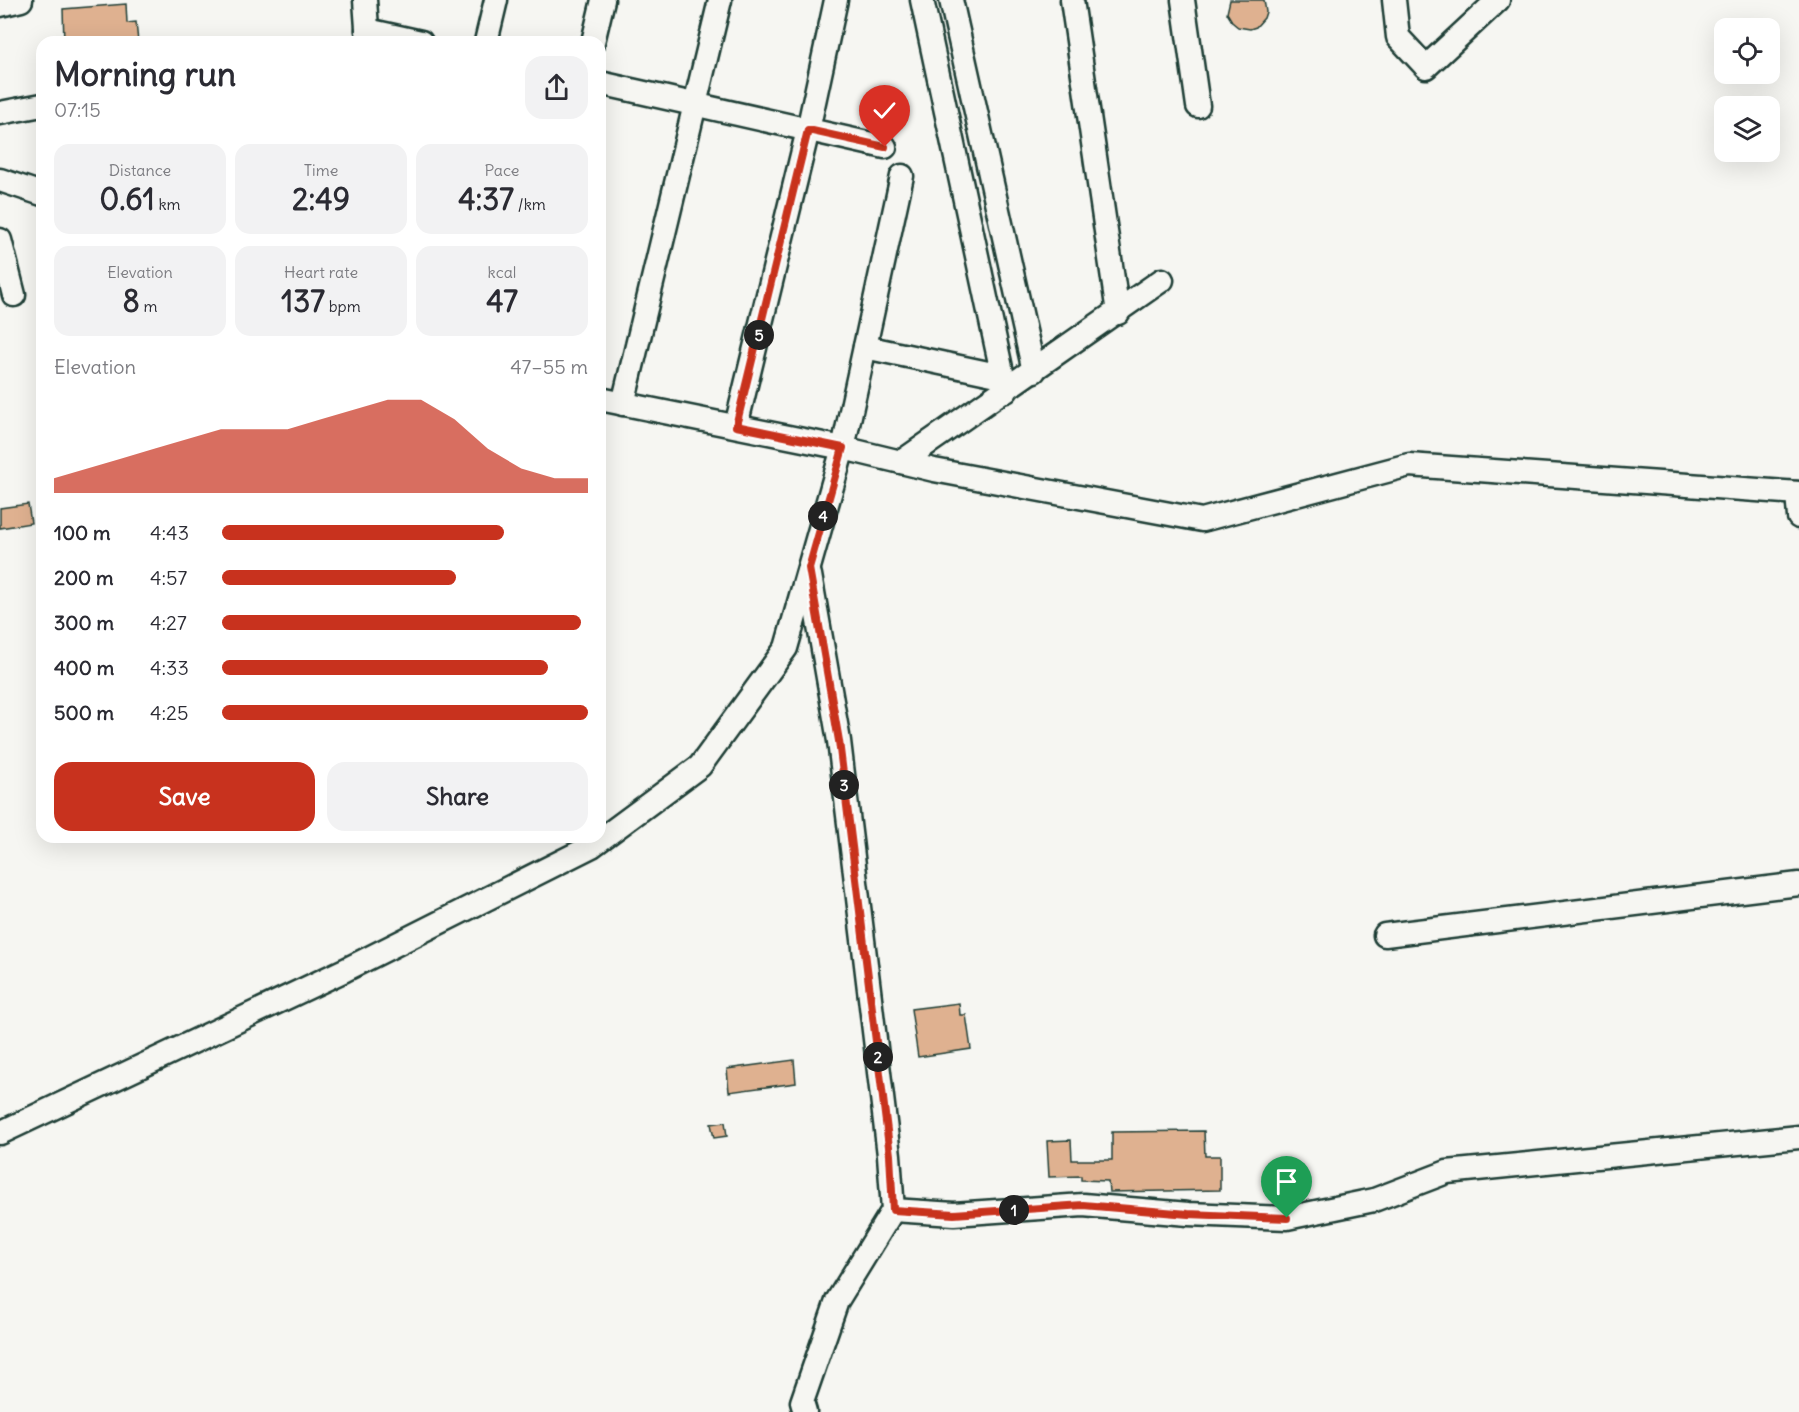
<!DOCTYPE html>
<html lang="en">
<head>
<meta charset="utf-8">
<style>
  body { margin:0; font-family:Delius,sans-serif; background:#f2f2f3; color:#2b2b33; height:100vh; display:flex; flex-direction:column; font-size:22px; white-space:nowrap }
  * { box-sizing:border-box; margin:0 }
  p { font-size:20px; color:#7c7c81 }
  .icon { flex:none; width:33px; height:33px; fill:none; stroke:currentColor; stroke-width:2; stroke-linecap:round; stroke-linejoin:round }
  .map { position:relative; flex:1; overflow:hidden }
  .panel { position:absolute; left:36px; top:36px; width:570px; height:807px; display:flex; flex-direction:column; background:#fff; border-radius:18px; box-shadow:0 6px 24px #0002 }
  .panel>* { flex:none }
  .fabs { position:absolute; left:1714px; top:18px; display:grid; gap:12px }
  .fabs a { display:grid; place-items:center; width:66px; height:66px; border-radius:12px; background:#fff; box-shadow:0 6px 24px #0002; font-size:30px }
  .pin { position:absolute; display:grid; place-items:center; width:51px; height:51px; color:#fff; margin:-62px -26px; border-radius:50% 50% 50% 0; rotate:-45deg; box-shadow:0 0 6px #0007 }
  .pin .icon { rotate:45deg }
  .km { position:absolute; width:30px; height:30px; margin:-15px; border-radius:50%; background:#222; color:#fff; font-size:16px; line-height:30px; text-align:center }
  .round { display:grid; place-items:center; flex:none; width:63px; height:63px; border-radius:18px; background:#f2f2f3 }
  .overview { display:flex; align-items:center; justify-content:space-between; height:102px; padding:0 18px }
  h1 { font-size:33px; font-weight:700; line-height:45px }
  .figures { display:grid; grid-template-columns:repeat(3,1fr); gap:9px; height:102px; padding:6px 18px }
  .figures div { display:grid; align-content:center; border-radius:15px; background:#f2f2f3; text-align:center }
  .figures b { font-size:30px; font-weight:700 }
  .figures small { font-size:16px; font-weight:400 }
  .figures p { font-size:16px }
  .chart { height:168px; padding:12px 18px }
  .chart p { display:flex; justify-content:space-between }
  .chart svg { width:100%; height:108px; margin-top:6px; fill:#c8321e; opacity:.7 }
  .primary-button { display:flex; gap:12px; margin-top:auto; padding:12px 18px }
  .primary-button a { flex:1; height:69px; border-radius:18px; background:#c8321e; color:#fff; font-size:24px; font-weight:700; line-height:69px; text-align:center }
  .primary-button a+a { background:#f2f2f3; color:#2b2b33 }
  ul { padding:0 18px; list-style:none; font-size:20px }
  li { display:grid; grid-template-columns:96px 72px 1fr; align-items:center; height:45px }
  li i { height:15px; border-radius:8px; background:#c8321e }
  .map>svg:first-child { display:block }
</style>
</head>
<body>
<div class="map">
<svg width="1799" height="1412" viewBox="0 0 1799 1412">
  <rect width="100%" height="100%" fill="#f6f6f2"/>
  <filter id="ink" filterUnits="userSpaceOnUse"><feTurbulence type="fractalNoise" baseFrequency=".0167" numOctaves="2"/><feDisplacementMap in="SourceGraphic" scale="12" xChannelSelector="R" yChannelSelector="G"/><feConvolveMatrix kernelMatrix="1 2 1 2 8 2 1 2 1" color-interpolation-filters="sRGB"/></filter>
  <g filter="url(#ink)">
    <g fill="#dfb190" stroke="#1f3d34" stroke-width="1.5">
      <polygon points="1230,0 1264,0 1266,12 1264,18 1256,27 1250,29 1238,27 1233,23 1227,13"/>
      <polygon points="126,4 127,23 136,22 138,42 64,42 63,9"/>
      <polygon points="28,504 31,523 0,528 0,508"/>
      <polygon points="959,1003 960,1015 966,1015 971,1049 918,1057 911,1009"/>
      <polygon points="794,1060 796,1083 729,1092 727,1069"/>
      <polygon points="725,1122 727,1136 714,1138 711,1124"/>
      <polygon points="1204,1131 1205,1156 1220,1156 1220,1190 1109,1192 1108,1181 1081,1180 1081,1176 1049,1177 1047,1141 1071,1140 1072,1160 1112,1160 1112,1132"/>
    </g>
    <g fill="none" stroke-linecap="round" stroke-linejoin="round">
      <defs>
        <g id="street">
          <polyline points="365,0 368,42"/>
          <polyline points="922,0 1006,391"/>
          <polyline points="951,0 1034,371"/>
          <polyline points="1072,0 1118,313"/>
          <polyline points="1183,0 1198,106"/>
          <polyline points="1394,0 1398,37 1426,67 1498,0"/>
          <polyline points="0,5 21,0"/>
          <polyline points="367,30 421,42"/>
          <polyline points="486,42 496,0"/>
          <polyline points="593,42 603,0"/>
          <polyline points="600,83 885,147"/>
          <polyline points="0,113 42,105"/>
          <polyline points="0,180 42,194"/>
          <polyline points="0,240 14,295"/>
          <polyline points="865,347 1002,376"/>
          <polyline points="600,399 843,448 934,470 1202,520 1409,465 1799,493"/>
          <polyline points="623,404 720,0"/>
          <polyline points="736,426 808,130 836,0"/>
          <polyline points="901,462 1162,280"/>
          <polyline points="1797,493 1799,517"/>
          <polyline points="1385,935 1799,884"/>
          <polyline points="0,1133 345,970 592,846 700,766 786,648 843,448 902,176"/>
          <polyline points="893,1210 954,1214 1083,1205 1188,1214 1287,1218 1374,1200 1447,1172 1799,1137"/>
          <polyline points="805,1412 802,1402 837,1301 893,1210 889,1155 839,741 810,575"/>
        </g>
      </defs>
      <use href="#street" stroke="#1f3d34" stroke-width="27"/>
      <use href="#street" stroke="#f6f6f2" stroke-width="22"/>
    </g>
  </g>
  <g fill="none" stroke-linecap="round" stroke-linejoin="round" filter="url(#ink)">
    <defs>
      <polyline id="route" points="885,147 808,130 736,426 843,448 809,568 839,741 890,1155 893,1210 954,1214 1083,1205 1188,1214 1287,1218"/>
    </defs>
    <use href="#route" stroke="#fff" stroke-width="12"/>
    <use href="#route" stroke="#c8321e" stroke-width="8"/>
  </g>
</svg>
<div class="fabs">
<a><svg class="icon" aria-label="locate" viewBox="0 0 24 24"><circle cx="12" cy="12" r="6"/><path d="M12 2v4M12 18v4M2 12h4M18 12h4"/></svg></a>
<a><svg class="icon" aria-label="layers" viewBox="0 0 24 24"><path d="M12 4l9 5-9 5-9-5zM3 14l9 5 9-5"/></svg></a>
</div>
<div class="pin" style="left:1287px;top:1218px;background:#1e9e55"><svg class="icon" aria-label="arrive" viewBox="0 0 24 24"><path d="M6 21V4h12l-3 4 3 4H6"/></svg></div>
<div class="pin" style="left:885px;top:147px;background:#d93025"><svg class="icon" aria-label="check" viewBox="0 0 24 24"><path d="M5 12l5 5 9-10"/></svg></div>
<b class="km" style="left:1014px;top:1210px">1</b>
<b class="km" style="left:878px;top:1057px">2</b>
<b class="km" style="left:844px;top:785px">3</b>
<b class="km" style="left:823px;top:516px">4</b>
<b class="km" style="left:759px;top:335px">5</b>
<section class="panel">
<div class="overview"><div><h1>Morning run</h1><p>07:15</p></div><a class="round"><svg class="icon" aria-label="share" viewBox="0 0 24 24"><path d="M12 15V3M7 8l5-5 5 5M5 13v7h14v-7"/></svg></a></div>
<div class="figures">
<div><p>Distance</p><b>0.61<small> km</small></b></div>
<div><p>Time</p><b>2:49</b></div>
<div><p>Pace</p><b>4:37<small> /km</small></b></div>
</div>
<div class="figures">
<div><p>Elevation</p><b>8<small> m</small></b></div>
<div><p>Heart rate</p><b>137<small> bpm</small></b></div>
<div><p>kcal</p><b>47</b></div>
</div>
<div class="chart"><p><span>Elevation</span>47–55 m</p>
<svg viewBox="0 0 160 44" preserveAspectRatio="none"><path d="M0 44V38L10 34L20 30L30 26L40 22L50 18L60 18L70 18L80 14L90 10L100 6L110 6L120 14L130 26L140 34L150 38L160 38V44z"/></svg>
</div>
<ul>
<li><b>100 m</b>4:43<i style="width:77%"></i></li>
<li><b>200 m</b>4:57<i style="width:64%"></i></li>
<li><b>300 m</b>4:27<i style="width:98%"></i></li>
<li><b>400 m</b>4:33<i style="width:89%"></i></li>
<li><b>500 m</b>4:25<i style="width:100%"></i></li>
</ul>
<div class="primary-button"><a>Save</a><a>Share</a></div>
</section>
</div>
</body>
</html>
